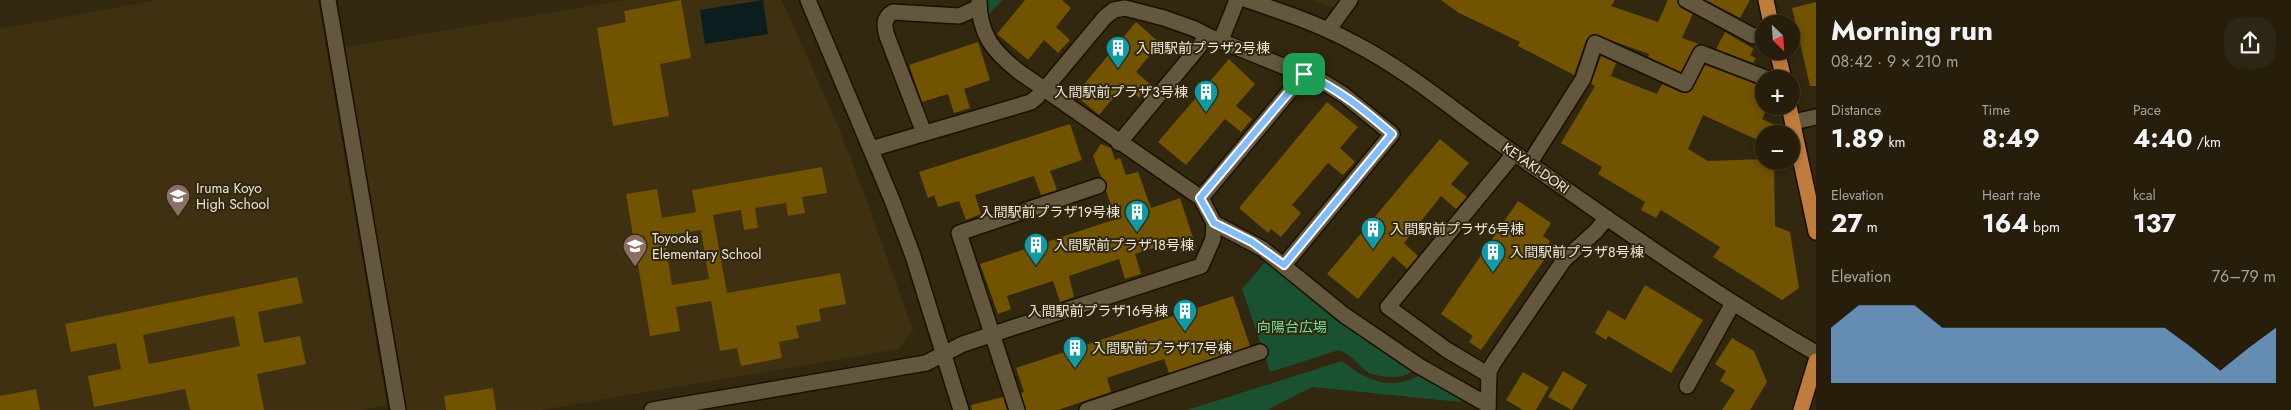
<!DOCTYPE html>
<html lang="en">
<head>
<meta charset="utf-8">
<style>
  body { margin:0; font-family:Jost,"Noto Sans JP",sans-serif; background:#2e2614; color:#f1f3f6; height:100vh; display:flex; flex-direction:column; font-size:19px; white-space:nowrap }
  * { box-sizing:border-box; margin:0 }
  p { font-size:16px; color:#a4a29d }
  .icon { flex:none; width:28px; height:28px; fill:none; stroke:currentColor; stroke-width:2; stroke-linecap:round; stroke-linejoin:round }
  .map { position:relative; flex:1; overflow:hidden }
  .details { display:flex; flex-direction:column; background:#261d0b; width:475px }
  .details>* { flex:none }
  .needle { width:32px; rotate:155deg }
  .buttons { position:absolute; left:1755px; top:15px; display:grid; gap:10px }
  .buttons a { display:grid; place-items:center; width:45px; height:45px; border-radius:50%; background:#261d0b; box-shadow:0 2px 8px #0003,0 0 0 1px #423b2c; font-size:25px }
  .pin { position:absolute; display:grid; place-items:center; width:42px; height:42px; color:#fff; margin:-21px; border-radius:10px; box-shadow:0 2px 8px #0006 }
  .round { display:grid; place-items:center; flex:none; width:52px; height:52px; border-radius:20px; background:#2e2614 }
  .summary { display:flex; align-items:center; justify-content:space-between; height:85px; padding:0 15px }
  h1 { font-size:28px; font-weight:700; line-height:38px }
  .figures { display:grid; grid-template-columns:repeat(3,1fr); gap:8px; height:85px; padding:5px 15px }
  .figures div { display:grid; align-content:center }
  .figures b { font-size:25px; font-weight:700 }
  .figures small { font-size:14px; font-weight:400 }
  .figures p { font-size:14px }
  .chart { height:140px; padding:10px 15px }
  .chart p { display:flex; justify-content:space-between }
  .chart svg { width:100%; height:90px; margin-top:5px; fill:#80bdfa; opacity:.7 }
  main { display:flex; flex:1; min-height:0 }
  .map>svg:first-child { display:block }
</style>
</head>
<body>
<main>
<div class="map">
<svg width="1816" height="410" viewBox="0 0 1816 410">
  <rect width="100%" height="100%" fill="#32270f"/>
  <g fill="#3e3010">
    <polygon points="157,0 318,0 387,405 361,410 0,410 0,29"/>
    <polygon points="624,0 782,0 837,123 868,204 913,331 899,349 542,410 403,410 341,48"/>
    <polygon points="1311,0 1341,0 1335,8"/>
  </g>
  <g fill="#1a5131">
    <polygon points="983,0 1002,0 985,19"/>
    <path d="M1268,259L1413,368L1412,371C1406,376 1401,377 1394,377C1357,377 1365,362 1339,350L1270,372L1242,289Z"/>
    <path d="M1342,361C1368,382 1392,392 1423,373L1461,396V402L1312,387L1267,410H1187Z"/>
  </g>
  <polygon fill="#0c1d20" points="763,0 768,34 705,44 700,10"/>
  <g fill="#715300" fill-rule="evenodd">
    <polygon points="681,0 691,58 660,64 669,116 613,126 597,28 626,22 624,11"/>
    <polygon points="1025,0 1062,0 1071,8 1056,27 1070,40 1058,53 1044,40 1028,60 997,34"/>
    <polygon points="1441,0 1615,0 1611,6 1658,22 1668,0 1677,0 1681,8 1693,14 1682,38 1699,44 1693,49 1681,72 1648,57 1649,54 1593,34 1586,40 1574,75 1518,46 1520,42 1459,13"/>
    <polygon points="1706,0 1750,0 1740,18"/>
    <polygon points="1816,2 1816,86 1810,86 1792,8"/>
    <polygon points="1136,22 1160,43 1136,72 1151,85 1139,98 1124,85 1099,115 1075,95"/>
    <polygon points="1725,32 1754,49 1750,55 1756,58 1753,63 1716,49"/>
    <polygon points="978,42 990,80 964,89 970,108 954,113 948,94 922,102 909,65"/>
    <polygon points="1601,56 1616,63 1611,76 1657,94 1662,84 1682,93 1690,92 1705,65 1764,87 1764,106 1768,107 1762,119 1784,129 1785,134 1764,134 1764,143 1703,115 1688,149 1708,161 1764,159 1764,161 1774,161 1775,226 1790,232 1799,288 1782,300 1713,257 1720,247 1661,210 1656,218 1641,210 1645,202 1598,174 1602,167 1561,143 1595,86 1591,84"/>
    <polygon points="1229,59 1255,84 1236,106 1252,119 1241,132 1225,119 1186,165 1158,142"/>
    <polygon points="1327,102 1358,127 1340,148 1355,162 1343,175 1328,163 1292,205 1301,213 1281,237 1271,229 1268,233 1239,208"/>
    <polygon points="1070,124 1082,160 1050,171 1057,190 1041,195 1034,176 1003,186 975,195 981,214 966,220 959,201 938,207 934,195 928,198 919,172"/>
    <polygon points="1440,139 1469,163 1451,184 1467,197 1456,209 1441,196 1404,243 1418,256 1407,269 1393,256 1358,299 1327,274"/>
    <polygon points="1101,144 1111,148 1115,160 1120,158 1126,175 1138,172 1151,208 1180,198 1196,247 1181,253 1177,240 1135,254 1141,274 1125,279 1119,259 1069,276 1074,297 1060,302 1053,281 1007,296 1011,309 998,314 980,264 1116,219 1106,191 1107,183 1101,177 1093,156"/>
    <path d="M822,167L827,193L802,197L805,213L788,216L786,203L755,208L758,228L744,230L741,210L713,215L727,293L840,273L846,304L819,309L821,321L796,326L799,338L779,342L782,358L741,366L737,348L720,351L711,301L676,307L680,331L650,336L626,194L657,189L662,218L696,212L692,190ZM701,230L709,279L672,285L664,236Z"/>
    <polygon points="1518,201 1551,223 1543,236 1550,241 1543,252 1547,256 1481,350 1469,342 1473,336 1441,314"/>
    <path d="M297,277L303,303L258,312L264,343L300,336L306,364L257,374L264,410H190L185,389L94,407L88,376L121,369L116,343L71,352L65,324ZM234,316L240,346L149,364L143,335Z"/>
    <polygon points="1645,285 1703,320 1671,373 1608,336 1606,340 1595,333 1608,310 1625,320"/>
    <polygon points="1233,296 1250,346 1169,373 1164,359 1107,378 1111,392 1058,410 1026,410 1021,393 1024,392 1016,368"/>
    <polygon points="1732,338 1754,351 1767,382 1750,410 1722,410 1735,390 1720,381 1726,371 1715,364"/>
    <polygon points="1563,371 1587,385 1572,410 1548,397"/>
    <polygon points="1523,372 1549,387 1536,410 1523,410 1506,400"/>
    <polygon points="493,388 496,410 446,410 444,396"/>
    <polygon points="36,389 40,410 0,410 0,396"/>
    <polygon points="1003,397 1007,410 972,410 971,405"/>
  </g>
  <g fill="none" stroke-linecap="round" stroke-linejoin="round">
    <defs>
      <g id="minor">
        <polyline points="328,0 398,410"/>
        <polyline points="808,0 892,200 913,256 961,410"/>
        <path d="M979,0C979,34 993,51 1018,71L1201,198L1214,223L1263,249L1344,315L1419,366L1488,405"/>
        <path d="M1247,0C1283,12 1319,24 1352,42C1411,72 1460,116 1514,153C1613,222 1711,293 1816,353"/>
        <polyline points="1686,0 1753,36 1764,35"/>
        <polyline points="1328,30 1350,0"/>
        <polyline points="1221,40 1237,0"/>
        <polyline points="1044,90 1105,17 1114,10 1125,8 1164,18 1195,29 1208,36 1323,82 1344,95 1392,134 1284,265"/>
        <polyline points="1793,122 1816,117"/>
        <path d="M924,133L887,36C884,26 883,18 893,12L959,16L979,7"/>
        <polyline points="1119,143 1208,36"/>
        <polyline points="871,149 1031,102 1037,97"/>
        <polyline points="1529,164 1583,79 1595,43 1685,84 1701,53 1768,79"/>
        <polyline points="1201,198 1304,74"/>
        <polyline points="1489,375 1447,350 1388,307 1514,154"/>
        <polyline points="1687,386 1733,303"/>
        <polyline points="652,410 926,363 963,344 1201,266 1213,239 1214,223"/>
        <polyline points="1017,410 959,233 1098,186"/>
        <polyline points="1087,410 1260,352"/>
        <polyline points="1488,410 1489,371 1494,362 1564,260 1596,231 1607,218"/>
      </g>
      <g id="major">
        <polyline points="1766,0 1771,24"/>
        <polyline points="1777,51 1784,79"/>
        <polyline points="1789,106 1816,232"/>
        <polyline points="1801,410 1816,361"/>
      </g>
    </defs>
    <use href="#minor" stroke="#1a1000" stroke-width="18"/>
    <use href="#major" stroke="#1a1000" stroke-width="18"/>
    <use href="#minor" stroke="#63573e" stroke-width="15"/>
    <use href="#major" stroke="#bf7c3d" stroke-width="15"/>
  </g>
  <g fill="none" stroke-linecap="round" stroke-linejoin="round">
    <defs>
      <path id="route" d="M1304,74C1338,88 1364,110 1392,134L1284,265L1252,242L1214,223L1200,198Z"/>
    </defs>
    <use href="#route" stroke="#fff" stroke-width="10"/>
    <use href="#route" stroke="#80bdfa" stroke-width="6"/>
  </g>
  <defs>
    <symbol id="building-pin" viewBox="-11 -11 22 30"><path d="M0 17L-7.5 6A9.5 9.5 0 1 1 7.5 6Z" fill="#0f9aa8" stroke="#32270f"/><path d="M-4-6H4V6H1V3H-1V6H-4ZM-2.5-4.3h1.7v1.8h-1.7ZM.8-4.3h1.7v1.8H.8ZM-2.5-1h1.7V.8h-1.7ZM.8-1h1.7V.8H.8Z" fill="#fff"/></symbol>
    <symbol id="school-pin" viewBox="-11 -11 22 30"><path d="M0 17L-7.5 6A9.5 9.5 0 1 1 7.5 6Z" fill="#8d6e63" stroke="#32270f"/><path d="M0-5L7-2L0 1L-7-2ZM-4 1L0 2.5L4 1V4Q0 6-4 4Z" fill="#fff"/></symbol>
  </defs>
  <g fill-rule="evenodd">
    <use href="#building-pin" x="1104" y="34" width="28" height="38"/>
    <use href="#building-pin" x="1192" y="78" width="28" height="38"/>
    <use href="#school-pin" x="164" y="182" width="28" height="38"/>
    <use href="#building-pin" x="1123" y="198" width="28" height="38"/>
    <use href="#building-pin" x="1359" y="215" width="28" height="38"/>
    <use href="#building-pin" x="1022" y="231" width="28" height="38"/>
    <use href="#school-pin" x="621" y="232" width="28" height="38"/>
    <use href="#building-pin" x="1479" y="238" width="28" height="38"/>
    <use href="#building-pin" x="1171" y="297" width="28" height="38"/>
    <use href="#building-pin" x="1061" y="334" width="28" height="38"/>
  </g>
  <g text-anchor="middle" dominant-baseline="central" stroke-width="4" stroke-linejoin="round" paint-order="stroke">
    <g font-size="14" fill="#ede6d8" stroke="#32270f" text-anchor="start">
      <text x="1136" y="48">入間駅前プラザ2号棟</text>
      <text x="1188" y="92" text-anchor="end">入間駅前プラザ3号棟</text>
      <text x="196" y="188">Iruma Koyo<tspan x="196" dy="16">High School</tspan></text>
      <text x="1120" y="212" text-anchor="end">入間駅前プラザ19号棟</text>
      <text x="1390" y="229">入間駅前プラザ6号棟</text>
      <text x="652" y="238">Toyooka<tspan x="652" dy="16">Elementary School</tspan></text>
      <text x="1054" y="245">入間駅前プラザ18号棟</text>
      <text x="1510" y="252">入間駅前プラザ8号棟</text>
      <text x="1168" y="311" text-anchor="end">入間駅前プラザ16号棟</text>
      <text x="1092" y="348">入間駅前プラザ17号棟</text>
    </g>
    <g font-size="14" fill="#ede6d8" stroke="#32270f">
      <text transform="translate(1536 168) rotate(35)">KEYAKI-DORI</text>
    </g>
    <g font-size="14" fill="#6ee59c" stroke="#32270f">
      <text x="1292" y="327">向陽台広場</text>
    </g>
  </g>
</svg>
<div class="buttons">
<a><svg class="needle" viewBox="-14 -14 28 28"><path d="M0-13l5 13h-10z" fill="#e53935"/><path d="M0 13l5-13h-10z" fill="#a4a29d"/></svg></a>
<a>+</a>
<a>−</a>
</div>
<div class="pin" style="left:1304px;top:74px;background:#1e9e55"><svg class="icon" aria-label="arrive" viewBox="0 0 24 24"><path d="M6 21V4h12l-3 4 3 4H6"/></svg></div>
</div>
<section class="details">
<div class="summary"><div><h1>Morning run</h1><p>08:42 · 9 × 210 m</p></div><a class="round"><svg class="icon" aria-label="share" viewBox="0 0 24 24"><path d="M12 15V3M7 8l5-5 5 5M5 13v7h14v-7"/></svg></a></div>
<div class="figures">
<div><p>Distance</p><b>1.89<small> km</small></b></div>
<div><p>Time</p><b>8:49</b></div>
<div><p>Pace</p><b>4:40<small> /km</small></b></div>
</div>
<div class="figures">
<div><p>Elevation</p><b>27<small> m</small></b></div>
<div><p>Heart rate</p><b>164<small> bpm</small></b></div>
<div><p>kcal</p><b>137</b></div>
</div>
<div class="chart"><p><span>Elevation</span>76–79 m</p>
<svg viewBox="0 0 160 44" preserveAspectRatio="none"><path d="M0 44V17L10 6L20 6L30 6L40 17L50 17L60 17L70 17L80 17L90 17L100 17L110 17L120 17L130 27L140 38L150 27L160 17V44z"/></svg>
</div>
</section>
</main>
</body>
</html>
